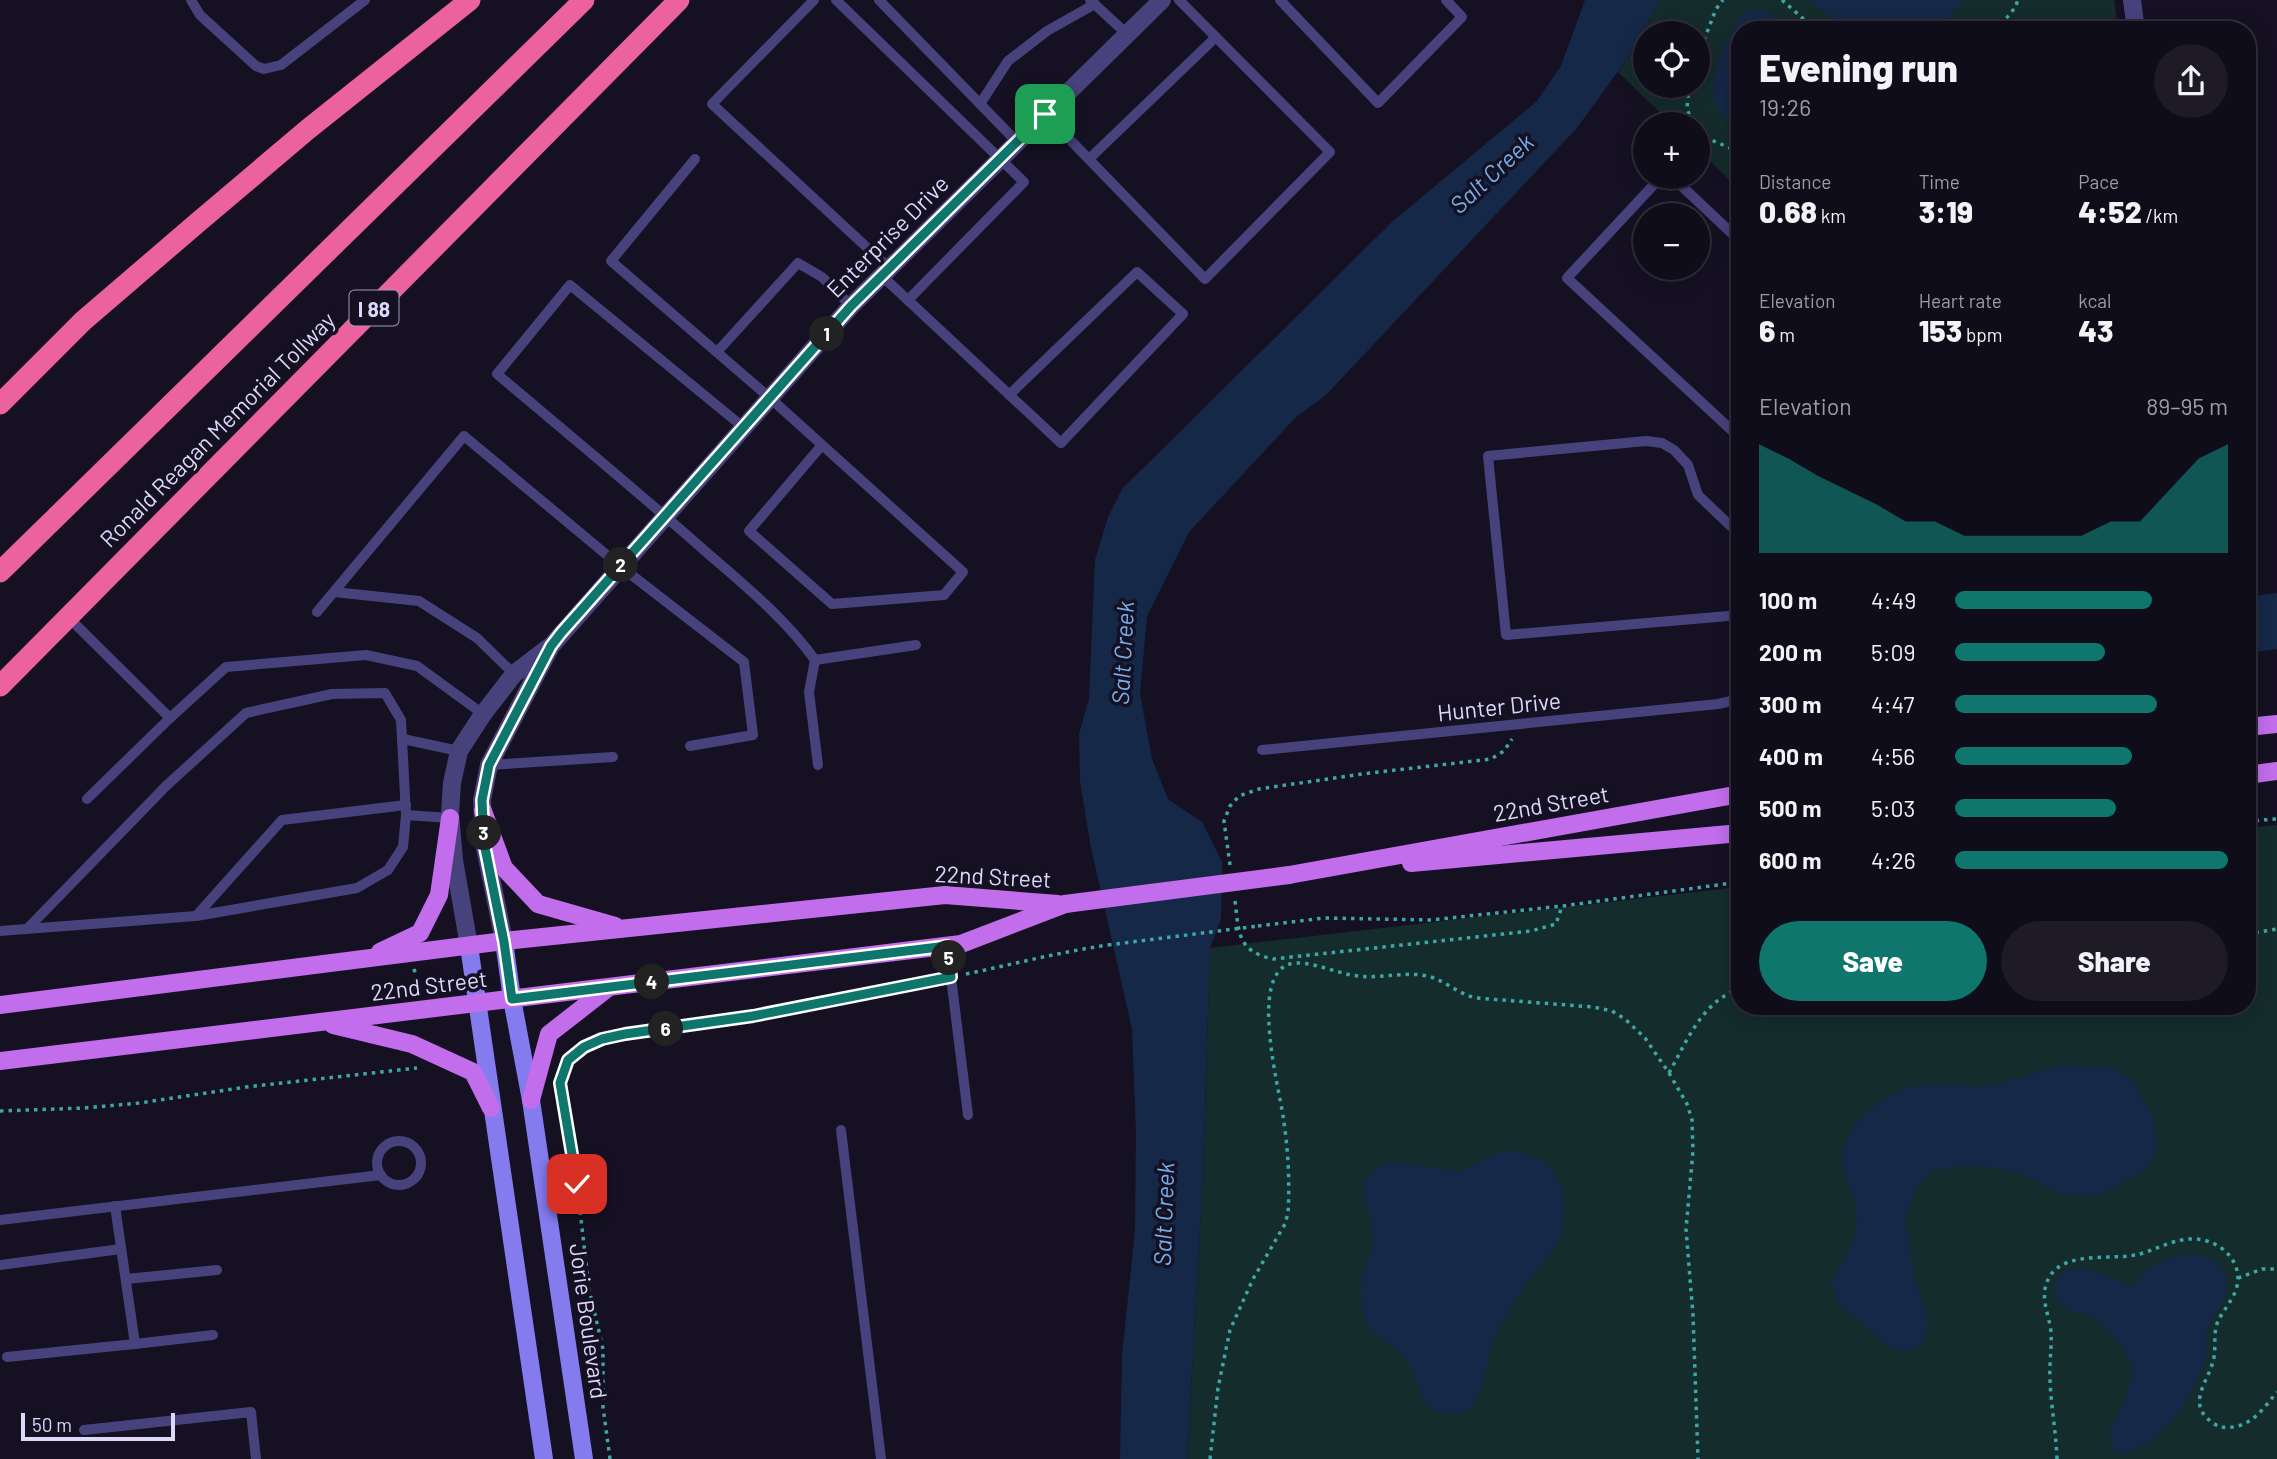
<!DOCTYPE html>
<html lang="en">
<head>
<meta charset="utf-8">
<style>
  body { margin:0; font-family:Barlow,sans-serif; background:#1e1b27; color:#f1f3f6; height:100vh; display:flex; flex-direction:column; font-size:26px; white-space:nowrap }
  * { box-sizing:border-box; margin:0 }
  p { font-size:23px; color:#9c9ca2 }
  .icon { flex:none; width:38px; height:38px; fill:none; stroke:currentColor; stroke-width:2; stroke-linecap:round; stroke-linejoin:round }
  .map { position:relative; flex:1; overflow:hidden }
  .panel { position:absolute; left:1731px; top:21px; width:525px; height:994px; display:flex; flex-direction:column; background:#100d1a; border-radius:28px; box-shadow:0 4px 18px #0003,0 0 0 2px #302d39 }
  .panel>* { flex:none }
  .controls { position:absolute; left:1633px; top:21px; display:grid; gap:14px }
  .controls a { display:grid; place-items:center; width:77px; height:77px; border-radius:50%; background:#100d1a; box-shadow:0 4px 18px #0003,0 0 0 2px #302d39; font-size:35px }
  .scale { position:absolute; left:21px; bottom:18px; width:154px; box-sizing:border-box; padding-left:7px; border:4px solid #ddd8fa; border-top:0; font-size:19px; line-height:24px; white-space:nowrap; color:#ddd8fa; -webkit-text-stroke:5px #151123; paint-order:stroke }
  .pin { position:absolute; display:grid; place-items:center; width:60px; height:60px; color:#fff; margin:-30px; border-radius:14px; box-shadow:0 4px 10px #0006 }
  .km { position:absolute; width:35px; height:35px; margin:-18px; border-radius:50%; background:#222; color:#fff; font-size:19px; line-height:35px; text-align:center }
  .round { display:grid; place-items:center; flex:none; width:74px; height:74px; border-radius:37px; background:#1e1b27 }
  .headline { display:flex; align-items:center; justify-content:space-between; height:119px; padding:0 28px }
  h1 { font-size:38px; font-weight:800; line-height:52px }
  .figures { display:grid; grid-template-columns:repeat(3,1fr); gap:10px; height:119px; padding:7px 28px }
  .figures div { display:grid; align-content:center }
  .figures b { font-size:30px; font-weight:800 }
  .figures small { font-size:19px; font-weight:400 }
  .figures p { font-size:19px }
  .chart { height:196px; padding:14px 28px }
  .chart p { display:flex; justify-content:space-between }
  .chart svg { width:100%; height:126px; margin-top:7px; fill:#0f766e; opacity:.7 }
  .primary-button { display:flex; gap:14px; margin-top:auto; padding:14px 28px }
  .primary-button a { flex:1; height:80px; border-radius:42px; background:#0f766e; color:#fff; font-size:28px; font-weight:800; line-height:80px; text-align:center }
  .primary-button a+a { background:#1e1b27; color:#f1f3f6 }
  ul { padding:0 28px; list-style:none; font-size:23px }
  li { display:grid; grid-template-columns:112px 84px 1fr; align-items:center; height:52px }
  li i { height:18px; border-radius:9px; background:#0f766e }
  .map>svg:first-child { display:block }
</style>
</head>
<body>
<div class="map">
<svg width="2277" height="1459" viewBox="0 0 2277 1459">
  <rect width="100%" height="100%" fill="#151123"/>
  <g fill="#152c2c" fill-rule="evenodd">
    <path d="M1659,0H2114L2118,30H1740L1739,190L1698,149V124H1672L1618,72L1635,48ZM1645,33H1698V86H1645Z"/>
    <polygon points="2277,825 2277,1459 1187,1459 1203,1174 1210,948 1739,887 1740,1006 2247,1006 2247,828"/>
  </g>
  <g fill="#162847">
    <polygon points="1585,0 1659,0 1635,48 1576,129 1326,395 1296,417 1189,532 1147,616 1140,694 1152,759 1168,799 1202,822 1222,862 1221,919 1210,948 1203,1174 1187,1459 1120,1459 1122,1356 1135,1231 1136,1131 1132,1029 1091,848 1080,781 1079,734 1089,699 1095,560 1108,517 1122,489 1393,221 1536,102 1561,66"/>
    <polygon points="1808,0 1965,0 1936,30 1848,30"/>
    <path d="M1750,10L1765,11L1775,18L1776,29L1740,30L1739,127C1730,119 1716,111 1714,99C1709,80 1727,37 1738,21C1741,16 1746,13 1750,10Z"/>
    <polygon points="2277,593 2277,649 2247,653 2247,597"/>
    <path d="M2060,1065L2110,1067L2132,1080L2154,1119L2158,1148L2147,1169L2098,1196L2062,1195L2020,1173L1990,1167L1959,1166L1931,1171L1915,1189L1905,1220L1914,1275L1928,1322L1923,1344L1907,1351L1887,1346L1838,1302L1831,1280C1845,1261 1857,1241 1857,1217C1857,1198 1844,1179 1842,1160C1841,1129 1876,1101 1902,1090C1928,1080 1960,1089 1988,1085C2012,1081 2037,1073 2060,1065Z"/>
    <path d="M1503,1151C1540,1151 1564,1169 1564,1208C1564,1218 1563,1230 1559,1239C1552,1254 1540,1265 1530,1278C1516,1296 1505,1317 1495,1337C1485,1357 1486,1398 1466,1411C1462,1413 1456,1414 1451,1414C1417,1415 1421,1376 1404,1357C1392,1342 1370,1336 1364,1317C1360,1303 1359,1289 1363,1275C1366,1262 1373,1252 1373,1239C1372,1219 1364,1201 1363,1181L1377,1168L1389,1162H1400L1459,1172Z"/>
    <path d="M2187,1254C2217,1255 2236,1272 2222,1303C2218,1312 2210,1320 2207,1331C2204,1339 2208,1349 2206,1358C2195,1393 2160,1450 2119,1454L2111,1447C2105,1420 2136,1395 2131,1366C2129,1353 2104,1323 2092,1317C2081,1312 2066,1314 2058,1302C2047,1285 2062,1265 2081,1268C2100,1270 2114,1282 2131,1286C2139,1282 2141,1275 2148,1269C2159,1260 2174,1258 2187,1254Z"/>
  </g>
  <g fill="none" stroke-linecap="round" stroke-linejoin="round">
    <g stroke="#3ea7a6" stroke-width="3.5" stroke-dasharray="3.5 5" stroke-linecap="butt">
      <polyline points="1782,0 1816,30"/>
      <path d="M1994,30C2004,20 2013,14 2018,0"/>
      <polyline points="1698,56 1716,9 1723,0"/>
      <polyline points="1689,86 1687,108 1692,124"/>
      <polyline points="1698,132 1711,140 1740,152"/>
      <polyline points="2247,821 2277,819"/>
      <polyline points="1230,865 1224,821 1230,806 1239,796 1259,789 1362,774 1491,759 1504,751 1512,739"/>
      <path d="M1235,901C1239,933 1237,951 1273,959L1531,931L1556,924L1562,906"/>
      <polyline points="1258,926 1324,918 1431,920 1562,906 1740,882"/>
      <polyline points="2247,934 2277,929"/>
      <polyline points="414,969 421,992"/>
      <path d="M966,974C1014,964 1060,952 1108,945"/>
      <path d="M1669,1073C1683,1048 1694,1021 1716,1002C1723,996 1732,992 1740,986"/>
      <polyline points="0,1111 84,1108 140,1103 246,1087 417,1068"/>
      <polyline points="2238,1278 2262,1269 2277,1269"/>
      <polyline points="610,1459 603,1407 603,1349 589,1289 577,1184 560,1083 568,1060 584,1047 602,1039 753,1016 938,980"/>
      <path d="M1210,1459L1218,1388L1230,1330L1253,1279L1285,1224L1288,1213C1290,1182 1288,1147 1283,1116C1279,1088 1249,975 1290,964C1308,959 1337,974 1358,976C1381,979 1405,971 1427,976C1445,980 1458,994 1476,998L1593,1007L1612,1011L1625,1019L1645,1038L1669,1073L1687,1104L1692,1120L1693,1151L1686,1229L1693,1315L1698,1459"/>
      <path d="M2057,1459C2056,1432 2051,1406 2050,1380C2049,1364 2052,1348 2051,1332C2049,1313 2038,1295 2050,1276C2066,1250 2114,1261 2140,1254C2157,1249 2172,1240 2190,1239C2204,1238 2219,1244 2228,1254C2234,1260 2238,1270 2238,1278C2238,1295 2225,1307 2218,1321C2213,1333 2216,1345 2214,1357C2210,1381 2184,1403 2213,1423C2221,1429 2229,1428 2238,1426C2256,1421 2266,1405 2277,1392"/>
    </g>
    <g stroke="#47427c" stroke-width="10">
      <polyline points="191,0 200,15 256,66 264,69 281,65 365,0"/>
      <polyline points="814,0 712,104 888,267"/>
      <polyline points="836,0 1024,182 908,300"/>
      <polyline points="879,0 1017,142"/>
      <polyline points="1090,0 1127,34"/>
      <polyline points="1280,0 1378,103 1462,17 1446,0"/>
      <polyline points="980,104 1008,61 1047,31 1095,4"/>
      <polyline points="1045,114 1205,279 1330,152 1179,0"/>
      <polyline points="695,159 611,261 770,398 963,572 944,595 832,604 749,531 822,445"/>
      <polyline points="1089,159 1216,37"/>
      <polyline points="1661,177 1567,278 1740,438"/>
      <polyline points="1672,177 1740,241"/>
      <path d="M881,275C941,331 1001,387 1061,443L1183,314L1137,272L1009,395"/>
      <polyline points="717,352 798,263 822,277 851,306"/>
      <path d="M743,427L570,285L497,374C567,433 637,491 705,551C744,585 785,618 815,660L916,645"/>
      <polyline points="1740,535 1698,495 1688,465 1674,450 1662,443 1646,441 1488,456 1506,635 1740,615"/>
      <polyline points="334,592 419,601 477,638 514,674"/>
      <polyline points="317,612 464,436 620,566 744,662 753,735 690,746"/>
      <polyline points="68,617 170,718"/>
      <polyline points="815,660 809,692 818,765"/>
      <polyline points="403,739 459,751"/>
      <polyline points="1262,750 1718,704 1740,699"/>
      <polyline points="489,765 613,757"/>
      <polyline points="87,799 170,718 226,667 366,655 417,666 483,714"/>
      <polyline points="196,916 282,820 406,805"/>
      <polyline points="29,927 166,786 246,713 332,694 385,693 401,720 406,815"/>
      <polyline points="0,931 196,916 357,888 388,870 403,847 406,815 450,818"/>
      <polyline points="947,945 968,1115"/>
      <polyline points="841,1130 881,1459"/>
      <circle cx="399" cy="1163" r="22"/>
      <polyline points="0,1220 381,1175"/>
      <polyline points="0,1265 121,1249"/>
      <polyline points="126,1279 217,1270"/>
      <polyline points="135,1344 213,1335"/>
      <polyline points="7,1357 135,1344 115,1206"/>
      <polyline points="84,1430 251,1412 256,1459"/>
    </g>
    <g stroke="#47427c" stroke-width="18">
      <polyline points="2132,0 2136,30"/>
      <polyline points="504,941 484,843 482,800 489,765 551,646 851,306 1162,0"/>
      <polyline points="469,946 454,860 450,814 452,783 459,751 483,714 514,674 548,648"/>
    </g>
    <g stroke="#837bee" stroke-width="18">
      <polyline points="504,941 512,999 531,1100 584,1459"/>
      <polyline points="469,946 544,1459"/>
    </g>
    <g stroke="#c26dec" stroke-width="18">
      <polyline points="2247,727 2277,724"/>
      <polyline points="2247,775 2277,771"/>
      <polyline points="483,811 504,868 538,904 615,926"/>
      <polyline points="1411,863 1740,833"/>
      <polyline points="1289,875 1740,794"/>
      <polyline points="380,952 420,933 439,895 450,818"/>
      <polyline points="0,1005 504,941 945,895 1058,904"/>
      <polyline points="333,1025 412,1044 473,1072 491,1108"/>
      <polyline points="0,1061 961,944 1065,904"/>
      <polyline points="531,1100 549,1034 608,988"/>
    </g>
    <g stroke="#eb629e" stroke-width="21">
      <polyline points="0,404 83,321 196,224 307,130 470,0"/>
      <polyline points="0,572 584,0"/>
      <polyline points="0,686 679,0"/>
    </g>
    <polyline stroke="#3ea7a6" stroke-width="3.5" stroke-dasharray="3.5 5" stroke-linecap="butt" points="1108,945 1258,926"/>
    <polyline stroke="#c26dec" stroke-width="18" points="1065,904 1289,875"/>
  </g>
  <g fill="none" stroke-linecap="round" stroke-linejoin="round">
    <defs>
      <polyline id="route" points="577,1184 560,1083 568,1060 584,1047 602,1039 625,1034 753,1016 951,977 947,946 512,999 504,942 484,843 482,800 489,765 551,646 561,633 851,306 1045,114"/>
    </defs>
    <use href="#route" stroke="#fff" stroke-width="14"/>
    <use href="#route" stroke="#0f766e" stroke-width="9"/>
  </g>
  <g text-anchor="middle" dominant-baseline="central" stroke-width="7" stroke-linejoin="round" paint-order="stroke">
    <rect fill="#151123" stroke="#a19cba" stroke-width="2" x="349.5" y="290.5" width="49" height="35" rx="5"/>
    <g font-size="21" font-weight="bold" fill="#ddd8fa">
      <text x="374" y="308">I 88</text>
    </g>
    <g font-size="23" fill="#ddd8fa" stroke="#151123">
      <text transform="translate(887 236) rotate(-45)">Enterprise Drive</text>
      <text transform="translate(217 429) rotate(-45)">Ronald Reagan Memorial Tollway</text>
      <text transform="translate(1499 706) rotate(-6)">Hunter Drive</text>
      <text transform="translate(1551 803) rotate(-10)">22nd Street</text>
      <text transform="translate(993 876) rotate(3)">22nd Street</text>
      <text transform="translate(429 985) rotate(-7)">22nd Street</text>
      <text transform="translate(589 1321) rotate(82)">Jorie Boulevard</text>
    </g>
    <g font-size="24" font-style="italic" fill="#73afed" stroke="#151123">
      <text transform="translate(1491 173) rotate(-43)">Salt Creek</text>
      <text transform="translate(1122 653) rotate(-87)">Salt Creek</text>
      <text transform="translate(1163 1214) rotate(-88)">Salt Creek</text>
    </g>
  </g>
</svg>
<div class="controls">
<a><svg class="icon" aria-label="locate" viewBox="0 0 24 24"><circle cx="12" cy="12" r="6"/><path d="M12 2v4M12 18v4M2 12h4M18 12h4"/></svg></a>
<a>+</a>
<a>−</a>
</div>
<div class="scale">50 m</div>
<div class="pin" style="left:1045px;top:114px;background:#1e9e55"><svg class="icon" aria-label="arrive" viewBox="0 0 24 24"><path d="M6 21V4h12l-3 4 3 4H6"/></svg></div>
<div class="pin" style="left:577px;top:1184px;background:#d93025"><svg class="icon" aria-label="check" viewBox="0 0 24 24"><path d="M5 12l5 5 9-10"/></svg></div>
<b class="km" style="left:827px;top:334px">1</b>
<b class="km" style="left:621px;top:565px">2</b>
<b class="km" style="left:484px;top:833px">3</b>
<b class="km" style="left:652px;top:982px">4</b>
<b class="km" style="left:949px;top:958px">5</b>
<b class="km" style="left:666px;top:1029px">6</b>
<section class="panel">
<div class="headline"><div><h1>Evening run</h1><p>19:26</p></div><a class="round"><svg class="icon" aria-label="share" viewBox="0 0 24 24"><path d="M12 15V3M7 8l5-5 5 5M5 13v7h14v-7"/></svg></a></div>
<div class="figures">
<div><p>Distance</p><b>0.68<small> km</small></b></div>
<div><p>Time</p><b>3:19</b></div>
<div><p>Pace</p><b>4:52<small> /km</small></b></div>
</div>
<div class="figures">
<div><p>Elevation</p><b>6<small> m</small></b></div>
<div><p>Heart rate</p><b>153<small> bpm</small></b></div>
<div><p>kcal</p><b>43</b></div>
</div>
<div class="chart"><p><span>Elevation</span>89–95 m</p>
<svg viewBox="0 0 160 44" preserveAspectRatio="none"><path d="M0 44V6L10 11L20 17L30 22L40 27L50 33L60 33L70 38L80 38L90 38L100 38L110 38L120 33L130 33L140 22L150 11L160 6V44z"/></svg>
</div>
<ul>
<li><b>100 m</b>4:49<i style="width:72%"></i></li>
<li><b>200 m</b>5:09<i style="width:55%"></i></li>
<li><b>300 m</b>4:47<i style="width:74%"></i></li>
<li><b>400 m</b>4:56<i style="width:65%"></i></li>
<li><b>500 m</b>5:03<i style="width:59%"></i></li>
<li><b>600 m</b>4:26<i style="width:100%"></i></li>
</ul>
<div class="primary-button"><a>Save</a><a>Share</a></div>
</section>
</div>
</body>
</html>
